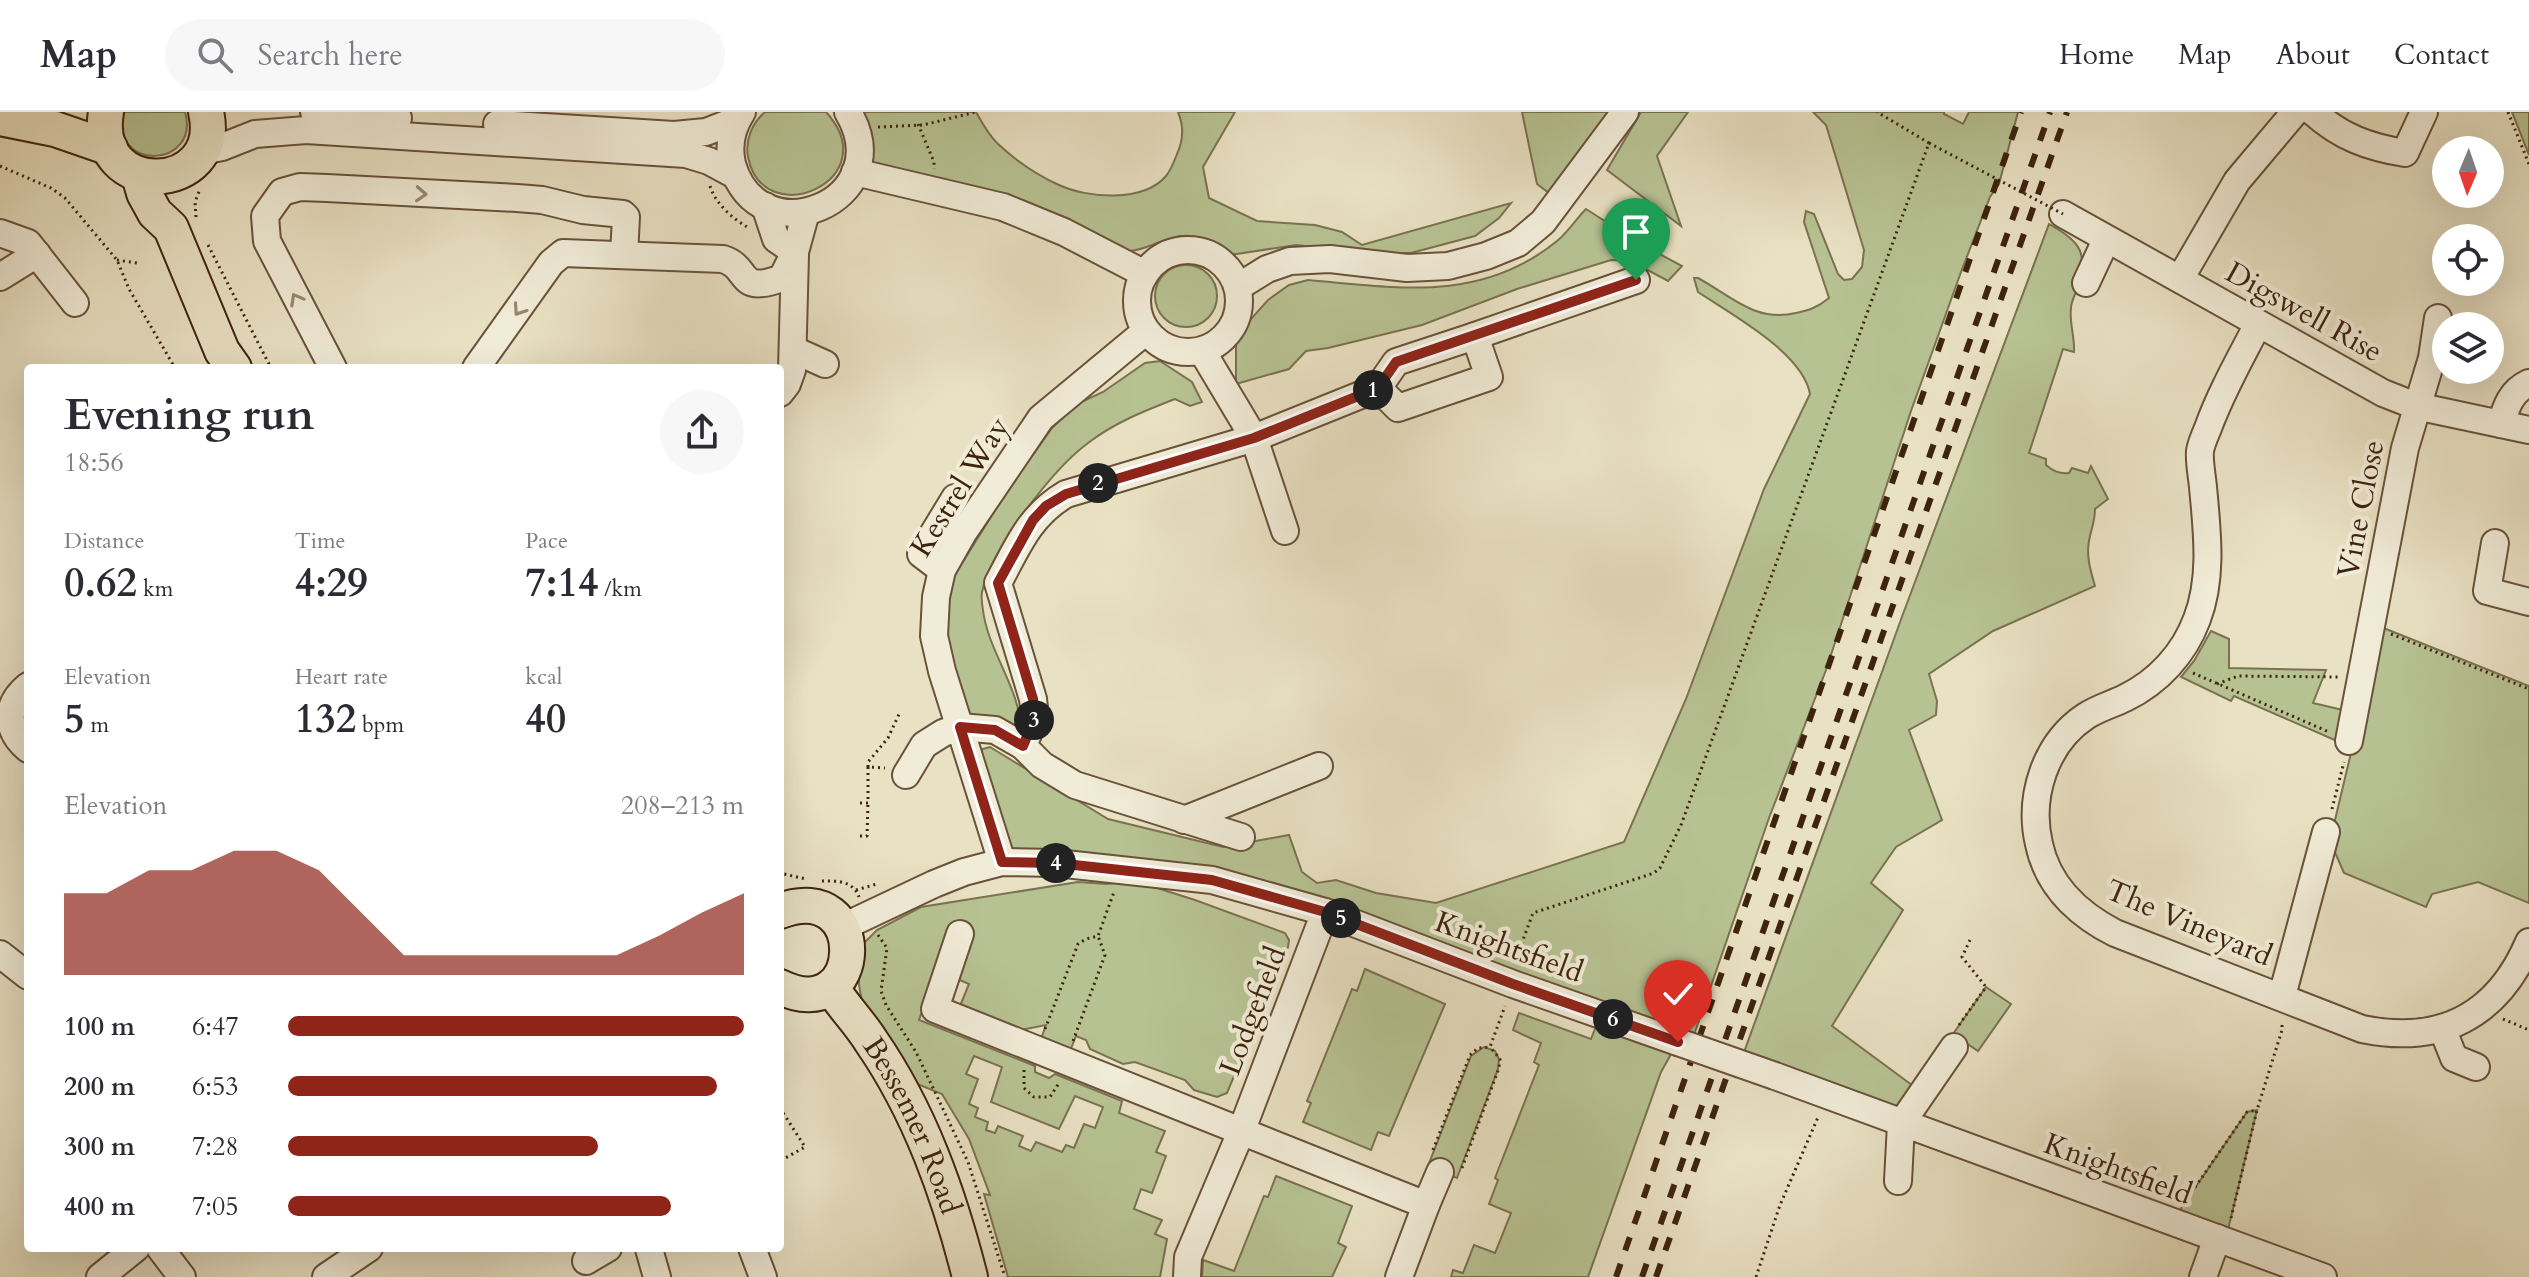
<!DOCTYPE html>
<html lang="en">
<head>
<meta charset="utf-8">
<style>
  body { margin:0; font-family:Cardo,serif; background:#f7f7f7; color:#2b2b33; height:100vh; display:flex; flex-direction:column; font-size:30px; white-space:nowrap }
  * { box-sizing:border-box; margin:0 }
  p { font-size:26px; color:#7c7c81 }
  .icon { flex:none; width:44px; height:44px; fill:none; stroke:currentColor; stroke-width:2; stroke-linecap:round; stroke-linejoin:round }
  .map { position:relative; flex:1; overflow:hidden }
  .sheet { position:absolute; left:24px; top:252px; width:760px; height:888px; display:flex; flex-direction:column; background:#fff; border-radius:8px; box-shadow:0 8px 32px #0002 }
  .sheet>* { flex:none }
  .needle { width:52px; rotate:182deg }
  .controls { position:absolute; left:2432px; top:24px; display:grid; gap:16px }
  .controls a { display:grid; place-items:center; width:72px; height:72px; border-radius:50%; background:#fff; box-shadow:0 8px 32px #0002; font-size:40px }
  .pin { position:absolute; display:grid; place-items:center; width:68px; height:68px; color:#fff; margin:-82px -34px; border-radius:50% 50% 50% 0; rotate:-45deg; box-shadow:0 0 8px #0007 }
  .pin .icon { rotate:45deg }
  .km { position:absolute; width:40px; height:40px; margin:-20px; border-radius:50%; background:#222; color:#fff; font-size:22px; line-height:40px; text-align:center }
  .round { display:grid; place-items:center; flex:none; width:84px; height:84px; border-radius:42px; background:#f7f7f7 }
  .summary { display:flex; align-items:center; justify-content:space-between; height:136px; padding:0 40px }
  h1 { font-size:44px; font-weight:600; line-height:60px }
  .metrics { display:grid; grid-template-columns:repeat(3,1fr); gap:12px; height:136px; padding:8px 40px }
  .metrics div { display:grid; align-content:center }
  .metrics b { font-size:40px; font-weight:600 }
  .metrics small { font-size:22px; font-weight:400 }
  .metrics p { font-size:22px }
  .chart { height:224px; padding:16px 40px }
  .chart p { display:flex; justify-content:space-between }
  .chart svg { width:100%; height:144px; margin-top:8px; fill:#8f2418; opacity:.7 }
  ul { padding:0 40px; list-style:none; font-size:26px }
  li { display:grid; grid-template-columns:128px 96px 1fr; align-items:center; height:60px }
  li i { height:20px; border-radius:10px; background:#8f2418 }
  header { display:flex; align-items:center; gap:48px; box-sizing:border-box; height:112px; padding:0 40px; background:#fff; border-bottom:2px solid #e1e1e2 }
  header strong { font-size:38px }
  nav { display:flex; gap:44px; margin-inline-start:auto; font-size:28px }
  .search { width:560px; height:72px; background:#f7f7f7; display:flex; align-items:center; gap:20px; box-sizing:border-box; padding:0 28px; border-radius:44px; color:#7c7c81; font-size:30px }
  .map>svg:first-child { display:block }
</style>
</head>
<body>
<header>
<strong>Map</strong>
<div class="search"><svg class="icon" aria-label="search" viewBox="0 0 24 24"><circle cx="10" cy="10" r="6"/><path d="M15 15l6 6"/></svg>Search here</div>
<nav><a>Home</a><a>Map</a><a>About</a><a>Contact</a></nav>
</header>
<div class="map">
<svg width="2529" height="1165" viewBox="0 0 2529 1165">
  <rect width="100%" height="100%" fill="#e9e1c3"/>
  <filter id="stains"><feTurbulence type="fractalNoise" baseFrequency=".0025" numOctaves="4"/><feColorMatrix values="0 0 0 0 .2 0 0 0 0 .09 0 0 0 0 .02 0 0 0 .5 -.17"/></filter>
  <radialGradient id="worn" r=".72"><stop offset=".6" stop-color="#630" stop-opacity="0"/><stop offset="1" stop-color="#630" stop-opacity=".3"/></radialGradient>
  <g fill="#b7c293" stroke="#7a7250" stroke-width="2" fill-rule="evenodd">
    <path d="M123,0H185C201,56 110,61 123,0Z"/>
    <path d="M765,0H826C888,68 763,122 748,45C745,28 752,11 765,0Z"/>
    <path d="M857,0H976C982,11 988,22 997,31C1015,48 1037,63 1059,73C1087,86 1143,91 1166,64C1171,58 1174,50 1177,42C1183,29 1184,14 1178,0H1235L1203,55L1209,86L1257,109L1315,113L1342,120L1362,133L1511,91L1499,106L1475,124L1411,141H1364L1296,133L1230,143C1173,97 1157,150 1110,137C1082,129 1054,110 1027,98C976,76 923,62 869,50Z"/>
    <polygon points="1522,0 1614,0 1549,81 1537,72"/>
    <polygon points="1641,0 1688,0 1657,44 1681,114 1607,58"/>
    <path d="M1813,0H1944V2L1963,12L1969,0H2018L1999,72L1990,85L1961,160L1911,299L1826,558L1769,706L1693,926L1291,794L1004,740L978,643L983,637L990,635L1108,707L1223,735L1289,723L1302,760L1317,771L1336,768L1376,781L1436,791L1624,730L1686,587L1764,377L1810,282C1803,241 1731,202 1698,180L1694,166H1698C1731,184 1756,211 1796,201C1810,198 1818,195 1829,186L1804,110L1806,99L1814,102L1838,162L1844,168L1852,167L1862,155L1864,138L1826,13Z"/>
    <polygon points="2512,0 2529,0 2529,43"/>
    <path d="M1586,97L1639,131L1682,154L1668,169L1631,149L1611,148L1517,177L1422,213L1328,236L1306,239L1289,257L1236,272V232L1251,207L1268,188L1289,173L1308,168C1398,176 1481,191 1557,129C1568,120 1576,107 1586,97Z"/>
    <path d="M2049,112C2082,131 2088,140 2077,177C2075,183 2071,190 2071,196C2069,210 2075,225 2074,240L2063,237L2029,341L2046,347V353C2053,359 2059,362 2069,361L2072,356L2088,361L2091,354L2108,387L2095,397C2095,409 2091,418 2089,429C2086,445 2091,460 2095,474L1993,519L1929,562L1937,589L1936,603L1909,618L1942,708L1896,735L1871,771L1903,798L1832,914L1920,979L1901,995L1888,997L1743,943L1903,502Z"/>
    <circle cx="1186" cy="184" r="31"/>
    <path d="M1160,249L1192,270L1202,290L1190,294L1175,287C1144,299 1114,311 1088,331C1052,358 992,436 982,480C981,485 982,492 983,498C988,540 1021,577 1021,620L966,607L943,523L951,469L1007,379L1052,316L1077,292L1103,280L1145,251Z"/>
    <polygon points="2381,515 2529,574 2529,791 2478,770 2432,782 2426,795 2344,761 2330,729"/>
    <polygon points="2211,519 2229,527 2229,556 2326,558 2313,591 2343,598 2337,629 2234,584 2231,589 2181,565 2194,549"/>
    <path d="M1135,769L1195,788L1285,821L1289,828L1288,835L1227,981L1217,985L1194,978L1185,968L1135,950L1123,952L1090,937L1086,928L1076,924L1066,949L1037,938L1046,913L1021,918L960,894L969,872L955,866L929,880L919,908L1035,954V960L1049,966L1055,962L1122,989L1119,1001L1165,1019L1156,1040L1166,1044L1152,1081L1141,1077L1134,1097L1162,1108L1155,1122L1167,1127L1160,1165H1008L984,1082L990,1083L969,1027L942,982L905,967L863,896L859,873V843L865,830L877,818L921,795L1078,770L1106,772ZM974,944L1002,955L991,990L1059,1017L1075,984L1103,995L1095,1016L1084,1012L1074,1036L1066,1033L1062,1040L1036,1030L1031,1039L1019,1034L1023,1024L998,1014L995,1021L986,1018L988,1010L975,1005L978,996L969,992L978,967L966,962Z"/>
    <polygon points="1365,857 1445,892 1389,1024 1378,1020 1371,1038 1303,1010 1311,991 1307,989 1352,877 1357,879"/>
    <polygon points="1986,875 2011,892 1978,939 1953,922"/>
    <polygon points="1519,901 1591,927 1598,909 1675,935 1661,960 1588,1165 1451,1165 1453,1158 1463,1161 1474,1133 1495,1141 1511,1101 1489,1092 1498,1068 1495,1066 1539,953 1534,950 1541,931 1513,918"/>
    <polygon points="1484,935 1495,939 1499,947 1498,957 1457,1066 1428,1054 1471,944"/>
    <polygon points="2257,998 2225,1130 2171,1111 2247,1000"/>
    <polygon points="1276,1064 1352,1094 1338,1131 1346,1135 1332,1165 1202,1165 1203,1148 1234,1159 1264,1084 1268,1085"/>
  </g>
  <g fill="none" stroke-linecap="round" stroke-linejoin="round">
    <defs>
      <g id="minor">
        <polyline points="314,0 398,6"/>
        <path d="M742,0C732,15 728,34 732,52C759,147 901,89 848,0"/>
        <path d="M2313,0C2341,25 2368,35 2405,41L2424,0"/>
        <polyline points="497,12 674,23 706,20 737,8"/>
        <polyline points="202,39 222,35 255,22 306,18 686,42 709,49 735,63"/>
        <polyline points="855,60 1003,95 1064,120 1145,162"/>
        <polyline points="765,94 776,127 795,140"/>
        <polyline points="2063,102 2383,281 2416,294 2529,318"/>
        <polyline points="0,121 28,131 75,191"/>
        <circle cx="1188" cy="189" r="51"/>
        <polyline points="0,165 37,142"/>
        <polyline points="2180,167 2237,69 2295,0"/>
        <polyline points="2086,171 2106,128"/>
        <polyline points="1238,175 1267,157 1290,149 1330,147 1407,156 1448,154 1486,144 1518,131 1543,110 1625,0"/>
        <path d="M2258,212C2240,247 2221,280 2208,316C2205,323 2201,332 2200,339C2199,350 2202,364 2203,375C2207,419 2213,465 2197,507C2184,542 2158,570 2125,586C2113,592 2098,596 2086,604C2045,631 2028,685 2039,732C2048,775 2078,802 2115,821L2362,917C2440,933 2497,905 2529,830"/>
        <polygon points="1475,224 1489,265 1398,296 1378,276 1396,250"/>
        <polyline points="1475,224 1636,168"/>
        <polyline points="794,238 825,252"/>
        <polyline points="1202,239 1254,326 1285,419"/>
        <polyline points="333,256 267,129 265,104 282,80 300,75 327,76 517,86 542,88 583,98 623,102 626,105 624,143"/>
        <path d="M476,256L551,151L563,141L723,147C751,156 736,183 782,166L795,140L806,100"/>
        <polyline points="780,281 787,272 792,258 795,143"/>
        <path d="M2501,312C2506,295 2511,279 2529,271"/>
        <polyline points="2495,431 2487,479 2529,490"/>
        <polyline points="942,458 921,442 955,386"/>
        <path d="M28,574C5,593 5,617 28,637"/>
        <polyline points="2349,629 2405,336 2432,246 2438,206"/>
        <polyline points="906,663 924,633 943,621 960,615 995,618 1023,634"/>
        <polyline points="1184,708 1319,654"/>
        <path d="M1241,725L1075,673L1042,653L1023,634L1035,605L1033,587L998,471C1018,434 1029,404 1066,382L1254,326L1378,276"/>
        <polyline points="1002,750 942,559 934,524 936,485 942,458 963,421 1041,306 1146,219"/>
        <polyline points="843,815 934,772 964,760 1002,750 1056,751 1212,768 1325,800 1513,872 1678,930"/>
        <polyline points="960,822 935,897 1426,1093 1399,1165"/>
        <polyline points="0,842 28,864"/>
        <polyline points="2282,884 2326,720"/>
        <polyline points="2442,916 2454,946 2476,955"/>
        <polyline points="1775,964 2323,1165"/>
        <polyline points="1898,1069 1901,1012 1954,935"/>
        <polyline points="1426,1093 1440,1060"/>
        <polyline points="160,1136 182,1165"/>
        <polyline points="752,1136 763,1165"/>
        <polyline points="649,1137 657,1165"/>
        <polyline points="586,1149 608,1136"/>
        <polyline points="100,1165 136,1136"/>
        <polyline points="326,1165 369,1136"/>
        <polyline points="1187,1165 1188,1145 1241,1020 1325,800"/>
        <polyline points="2203,1165 2217,1126"/>
      </g>
      <g id="major">
        <path d="M106,0C91,89 225,83 206,0"/>
        <polyline points="0,6 55,17 110,36"/>
        <polyline points="139,63 144,81 155,101 171,116 222,239 234,256"/>
        <path d="M780,799C872,764 867,917 780,875"/>
        <path id="s1" d="M831,875C843,894 859,910 871,929C920,1000 949,1082 970,1165"/>
      </g>
    </defs>
    <use href="#minor" stroke="#69523a" stroke-width="30"/>
    <use href="#major" stroke="#3e230d" stroke-width="38"/>
    <g stroke="#3e230d" stroke-width="3" stroke-dasharray="2 4" stroke-linecap="butt">
      <polyline points="2508,0 2529,52"/>
      <polyline points="918,12 934,50 934,57"/>
      <polyline points="878,15 923,13 976,0"/>
      <polyline points="0,54 51,76 65,86 117,148 129,177 175,256"/>
      <path d="M710,74C715,91 732,106 747,115"/>
      <polyline points="196,105 195,90 200,77"/>
      <polyline points="208,133 271,256"/>
      <polyline points="117,148 137,151"/>
      <polyline points="2391,522 2529,577"/>
      <polyline points="2193,561 2329,620"/>
      <polyline points="2217,572 2238,564 2340,565"/>
      <polyline points="868,655 868,650 888,626 900,600"/>
      <polyline points="860,691 868,691 868,655 885,656"/>
      <polyline points="2332,697 2344,650"/>
      <polyline points="860,724 867,724 868,691"/>
      <polyline points="780,758 784,762 806,767"/>
      <path d="M822,769C836,769 853,768 859,785"/>
      <polyline points="856,778 877,772"/>
      <polyline points="878,823 887,836 881,879 886,893 916,940 968,1050 1005,1165"/>
      <polyline points="1460,825 1517,845"/>
      <polyline points="1515,849 1533,801 1654,761 1660,756 1681,713 1929,31 1877,0"/>
      <polyline points="2503,907 2529,918"/>
      <polyline points="1959,913 1986,875 1962,845 1970,828"/>
      <polyline points="1045,917 1078,832 1086,827 1098,824 1114,780"/>
      <polyline points="1073,929 1105,843 1098,824"/>
      <polyline points="1024,958 1024,976 1034,985 1050,985 1059,971"/>
      <polyline points="780,996 805,1035 780,1049"/>
      <polyline points="1433,1038 1470,943 1478,936 1490,935 1505,894"/>
      <polyline points="1462,1056 1499,956 1500,947 1490,935"/>
      <polyline points="2185,1090 2247,1000 2257,998"/>
      <polyline points="2231,1106 2257,998 2282,918 2282,909"/>
      <polyline points="1756,1165 1780,1093 1819,1003"/>
    </g>
    <use href="#minor" stroke="#f1ecd8" stroke-width="26"/>
    <use href="#major" stroke="#e9e1c3" stroke-width="34"/>
    <g stroke="#3e230d" stroke-width="6" stroke-dasharray="14 14" stroke-linecap="butt">
      <polyline points="1616,1165 2021,0"/>
      <polyline points="1642,1165 2050,0"/>
      <polyline points="1656,1165 2067,0"/>
    </g>
    <defs>
      <polyline id="minor-bridge" points="1678,930 1775,964"/>
    </defs>
    <use href="#minor-bridge" stroke="#69523a" stroke-width="30" stroke-linecap="butt"/>
    <polyline stroke="#3e230d" stroke-width="3" stroke-dasharray="2 4" stroke-linecap="butt" points="1929,31 2063,102"/>
    <use href="#minor-bridge" stroke="#f1ecd8" stroke-width="26"/>
  </g>
  <defs><path id="oneway-chevron" d="M-2-3.5L2.5 0L-2 3.5" fill="none" stroke-width="1.6" stroke-linecap="round" stroke-linejoin="round" transform="scale(2)"/></defs>
  <g stroke="#988872">
    <use href="#oneway-chevron" transform="translate(421 82) rotate(3)"/>
    <use href="#oneway-chevron" transform="translate(296 187) rotate(-119)"/>
    <use href="#oneway-chevron" transform="translate(519 198) rotate(124)"/>
  </g>
  <g fill="none" stroke-linecap="round" stroke-linejoin="round">
    <defs>
      <polyline id="route" points="1636,168 1396,250 1378,276 1254,326 1066,382 1046,394 1033,408 998,471 1033,587 1035,605 1023,634 995,618 960,615 1002,750 1056,751 1212,768 1325,800 1513,872 1678,930"/>
    </defs>
    <use href="#route" stroke="#fff" stroke-width="16"/>
    <use href="#route" stroke="#8f2418" stroke-width="10"/>
  </g>
  <g text-anchor="middle" dominant-baseline="central" stroke-width="8" stroke-linejoin="round" paint-order="stroke">
    <g font-size="30" fill="#3e230d" stroke="#f1ecd8">
      <text transform="translate(2304 200) rotate(29)">Digswell Rise</text>
      <text transform="translate(960 375) rotate(-58)">Kestrel Way</text>
      <text transform="translate(2361 397) rotate(-79)">Vine Close</text>
      <text transform="translate(2189 811) rotate(23)">The Vineyard</text>
      <text transform="translate(1509 835) rotate(20)">Knightsfield</text>
      <text transform="translate(1253 899) rotate(-69)">Lodgefield</text>
      <text stroke="none"><textPath href="#s1" startOffset="162">Bessemer Road</textPath></text>
      <text transform="translate(2118 1057) rotate(20)">Knightsfield</text>
    </g>
  </g>
  <rect width="100%" height="100%" filter="url(#stains)"/>
  <rect width="100%" height="100%" fill="url(#worn)"/>
</svg>
<div class="controls">
<a><svg class="needle" viewBox="-14 -14 28 28"><path d="M0-13l5 13h-10z" fill="#e53935"/><path d="M0 13l5-13h-10z" fill="#7c7c81"/></svg></a>
<a><svg class="icon" aria-label="locate" viewBox="0 0 24 24"><circle cx="12" cy="12" r="6"/><path d="M12 2v4M12 18v4M2 12h4M18 12h4"/></svg></a>
<a><svg class="icon" aria-label="layers" viewBox="0 0 24 24"><path d="M12 4l9 5-9 5-9-5zM3 14l9 5 9-5"/></svg></a>
</div>
<div class="pin" style="left:1636px;top:168px;background:#1e9e55"><svg class="icon" aria-label="arrive" viewBox="0 0 24 24"><path d="M6 21V4h12l-3 4 3 4H6"/></svg></div>
<div class="pin" style="left:1678px;top:930px;background:#d93025"><svg class="icon" aria-label="check" viewBox="0 0 24 24"><path d="M5 12l5 5 9-10"/></svg></div>
<b class="km" style="left:1373px;top:278px">1</b>
<b class="km" style="left:1098px;top:371px">2</b>
<b class="km" style="left:1034px;top:608px">3</b>
<b class="km" style="left:1056px;top:751px">4</b>
<b class="km" style="left:1341px;top:806px">5</b>
<b class="km" style="left:1613px;top:907px">6</b>
<section class="sheet">
<div class="summary"><div><h1>Evening run</h1><p>18:56</p></div><a class="round"><svg class="icon" aria-label="share" viewBox="0 0 24 24"><path d="M12 15V3M7 8l5-5 5 5M5 13v7h14v-7"/></svg></a></div>
<div class="metrics">
<div><p>Distance</p><b>0.62<small> km</small></b></div>
<div><p>Time</p><b>4:29</b></div>
<div><p>Pace</p><b>7:14<small> /km</small></b></div>
</div>
<div class="metrics">
<div><p>Elevation</p><b>5<small> m</small></b></div>
<div><p>Heart rate</p><b>132<small> bpm</small></b></div>
<div><p>kcal</p><b>40</b></div>
</div>
<div class="chart"><p><span>Elevation</span>208–213 m</p>
<svg viewBox="0 0 160 44" preserveAspectRatio="none"><path d="M0 44V19L10 19L20 12L30 12L40 6L50 6L60 12L70 25L80 38L90 38L100 38L110 38L120 38L130 38L140 32L150 25L160 19V44z"/></svg>
</div>
<ul>
<li><b>100 m</b>6:47<i style="width:100%"></i></li>
<li><b>200 m</b>6:53<i style="width:94%"></i></li>
<li><b>300 m</b>7:28<i style="width:68%"></i></li>
<li><b>400 m</b>7:05<i style="width:84%"></i></li>
</ul>
</section>
</div>
</body>
</html>
